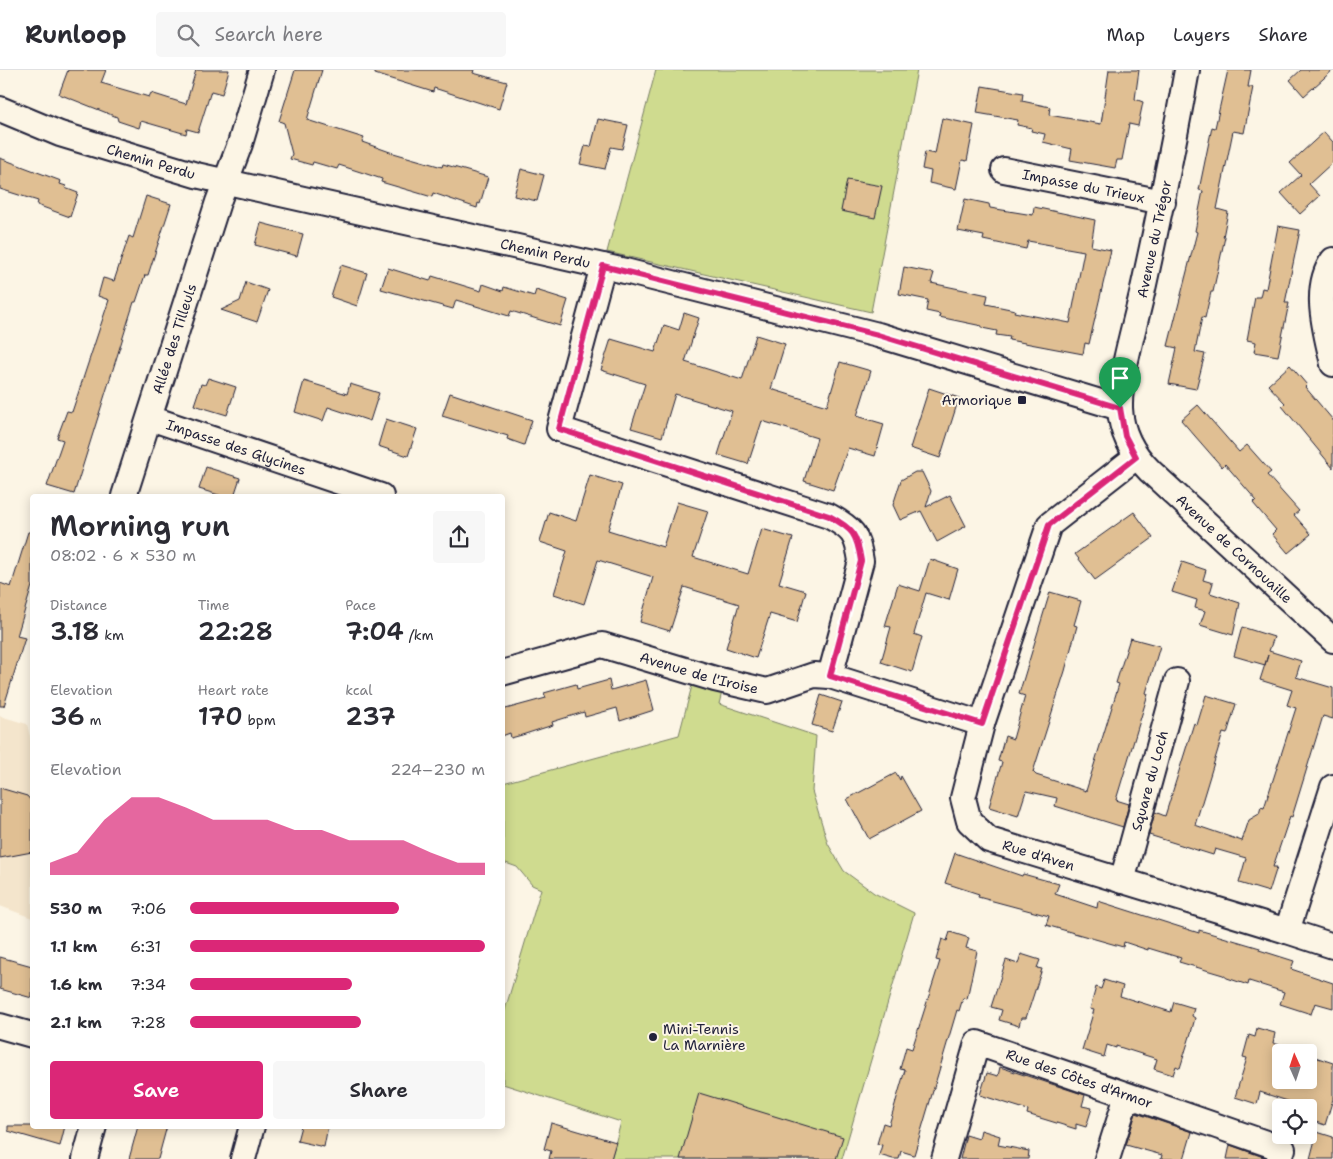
<!DOCTYPE html>
<html lang="en">
<head>
<meta charset="utf-8">
<style>
  body { margin:0; font-family:"Shantell Sans",sans-serif; background:#f7f7f7; color:#2b2b33; height:100vh; display:flex; flex-direction:column; font-size:19px; white-space:nowrap }
  * { box-sizing:border-box; margin:0 }
  p { font-size:16px; color:#7c7c81 }
  .icon { flex:none; width:28px; height:28px; fill:none; stroke:currentColor; stroke-width:2; stroke-linecap:round; stroke-linejoin:round }
  .map { position:relative; flex:1; overflow:hidden }
  .panel { position:absolute; left:30px; top:424px; width:475px; height:635px; display:flex; flex-direction:column; background:#fff; border-radius:5px; box-shadow:0 2px 12px #0003 }
  .panel>* { flex:none }
  .needle { width:32px; rotate:357deg }
  .buttons { position:absolute; left:1272px; top:974px; display:grid; gap:10px }
  .buttons a { display:grid; place-items:center; width:45px; height:45px; border-radius:5px; background:#fff; box-shadow:0 2px 12px #0003; font-size:25px }
  .pin { position:absolute; display:grid; place-items:center; width:42px; height:42px; color:#fff; margin:-51px -21px; border-radius:50% 50% 50% 0; rotate:-45deg; box-shadow:0 0 5px #0007 }
  .pin .icon { rotate:45deg }
  .round { display:grid; place-items:center; flex:none; width:52px; height:52px; border-radius:5px; background:#f7f7f7 }
  .overview { display:flex; align-items:center; justify-content:space-between; height:85px; padding:0 20px }
  h1 { font-size:28px; font-weight:600; line-height:38px }
  .stats { display:grid; grid-template-columns:repeat(3,1fr); gap:8px; height:85px; padding:5px 20px }
  .stats div { display:grid; align-content:center }
  .stats b { font-size:25px; font-weight:600 }
  .stats small { font-size:14px; font-weight:400 }
  .stats p { font-size:14px }
  .chart { height:140px; padding:10px 20px }
  .chart p { display:flex; justify-content:space-between }
  .chart svg { width:100%; height:90px; margin-top:5px; fill:#db2777; opacity:.7 }
  .cta { display:flex; gap:10px; margin-top:auto; padding:10px 20px }
  .cta a { flex:1; height:58px; border-radius:5px; background:#db2777; color:#fff; font-size:20px; font-weight:600; line-height:58px; text-align:center }
  .cta a+a { background:#f7f7f7; color:#2b2b33 }
  ul { padding:0 20px; list-style:none; font-size:16px }
  li { display:grid; grid-template-columns:80px 60px 1fr; align-items:center; height:38px }
  li i { height:12px; border-radius:6px; background:#db2777 }
  header { display:flex; align-items:center; gap:30px; box-sizing:border-box; height:70px; padding:0 25px; background:#fff; border-bottom:1px solid #e1e1e2 }
  header strong { font-size:24px }
  nav { display:flex; gap:28px; margin-inline-start:auto; font-size:18px }
  .search { width:350px; height:45px; background:#f7f7f7; display:flex; align-items:center; gap:12px; box-sizing:border-box; padding:0 18px; border-radius:5px; color:#7c7c81; font-size:19px }
  .map>svg:first-child { display:block }
</style>
</head>
<body>
<header>
<strong>Runloop</strong>
<div class="search"><svg class="icon" aria-label="search" viewBox="0 0 24 24"><circle cx="10" cy="10" r="6"/><path d="M15 15l6 6"/></svg>Search here</div>
<nav><a>Map</a><a>Layers</a><a>Share</a></nav>
</header>
<div class="map">
<svg width="1333" height="1089" viewBox="0 0 1333 1089">
  <rect width="100%" height="100%" fill="#fcf5e5"/>
  <filter id="ink" filterUnits="userSpaceOnUse"><feTurbulence type="fractalNoise" baseFrequency=".02" numOctaves="2"/><feDisplacementMap in="SourceGraphic" scale="10" xChannelSelector="R" yChannelSelector="G"/><feConvolveMatrix kernelMatrix="1 2 1 2 8 2 1 2 1" color-interpolation-filters="sRGB"/></filter>
  <g filter="url(#ink)">
    <polygon fill="#f4e5cc" points="0,646 27,654 32,675 32,848 0,836"/>
    <g fill="#cfdb8f" stroke="#787e65">
      <polygon points="656,0 917,0 871,242 607,182"/>
      <polygon points="694,608 723,618 719,634 816,666 812,721 828,774 844,801 874,823 914,843 842,1089 611,1089 621,1052 503,1014 502,950 541,819 532,815 517,797 503,792 503,713 679,665"/>
    </g>
    <g fill="#e0bf93" stroke="#22223b">
      <polygon points="68,0 106,0 101,13 149,27 151,23 186,34 196,0 229,0 222,24 211,21 198,62 187,59 186,64 141,51 139,58 118,51 117,47 59,24"/>
      <polygon points="295,0 322,0 307,50 364,68 362,72 390,82 442,97 443,94 488,107 480,134 478,133 477,138 433,123 432,127 381,112 382,109 339,95 337,99 313,92 312,95 290,89 292,84 284,53 279,51"/>
      <polygon points="375,0 474,0 473,3 507,12 499,39 434,18 433,22 375,4"/>
      <polygon points="1109,0 1139,0 1135,29 1143,32 1138,56 1129,54 1122,90 1117,90 1115,98 1070,90 1072,79 1043,72 1045,64 1031,61 1032,58 1017,55 1018,50 977,43 982,16 1023,23 1022,31 1050,37 1049,45 1101,54"/>
      <polygon points="1228,0 1251,0 1248,17 1253,17 1244,63 1233,61 1217,139 1228,142 1223,167 1225,167 1213,222 1211,222 1205,248 1202,247 1195,282 1205,284 1196,319 1169,314 1177,278 1168,276 1197,162 1195,161 1203,121 1199,120 1212,57 1215,58"/>
      <polygon points="1301,0 1333,0 1304,26 1290,10"/>
      <polygon points="942,48 974,55 967,91 962,90 956,119 929,113 931,101 922,99 925,82 935,84"/>
      <polygon points="598,49 628,55 622,79 611,77 605,99 580,94 585,76 591,77"/>
      <polygon points="1324,62 1333,72 1333,92 1309,114 1320,126 1300,144 1281,123 1301,105 1290,93"/>
      <polygon points="0,88 61,111 60,114 66,116 65,118 78,123 70,147 37,135 38,131 0,119"/>
      <polygon points="521,99 544,105 537,131 514,126"/>
      <polygon points="847,110 882,116 875,148 841,141"/>
      <polygon points="146,126 171,134 148,205 145,205 136,232 134,232 74,424 47,416 63,370 57,368 67,341 72,342 109,230 98,226 103,208 114,211 129,166 133,168"/>
      <polygon points="965,129 989,134 990,138 1033,145 1034,137 1095,150 1091,176 1111,180 1089,274 1085,273 1083,284 1009,270 1010,267 996,265 997,261 982,258 982,256 939,247 940,244 926,241 928,230 899,224 904,197 934,203 931,213 988,225 986,234 1015,240 1014,242 1070,253 1084,181 1028,171 1026,179 983,170 984,166 958,161"/>
      <polygon points="261,153 303,164 297,186 255,175"/>
      <polygon points="1278,156 1300,160 1285,233 1289,233 1278,286 1254,282 1256,272 1247,270 1255,227 1260,227 1262,218 1266,219"/>
      <polygon points="341,195 367,203 357,236 331,227"/>
      <polygon points="388,198 430,211 432,206 481,221 483,214 503,221 504,217 534,226 536,220 568,230 560,256 511,241 509,246 456,230 453,239 381,219"/>
      <polygon points="246,212 268,220 257,252 221,240 240,231"/>
      <polygon points="684,243 699,248 685,292 742,310 756,265 785,274 771,319 800,328 827,336 840,292 871,301 857,346 884,354 875,386 848,378 833,420 804,411 817,368 762,351 748,394 718,385 732,341 675,324 662,367 631,358 645,314 601,300 611,269 655,282 664,255 679,260"/>
      <polygon points="1290,295 1307,315 1305,317 1333,350 1333,398 1282,336 1285,333 1268,315"/>
      <polygon points="208,308 236,317 227,345 194,335 201,314 205,315"/>
      <polygon points="304,311 347,324 350,314 379,323 370,351 328,337 323,351 295,342"/>
      <polygon points="929,318 959,328 940,388 910,378"/>
      <polygon points="450,323 532,350 524,375 507,369 508,366 442,346"/>
      <polygon points="1198,335 1239,382 1247,375 1271,402 1267,405 1299,441 1294,445 1311,464 1288,483 1272,464 1276,460 1253,433 1256,430 1225,394 1222,397 1181,350"/>
      <polygon points="386,349 417,359 408,386 378,376"/>
      <polygon points="206,397 240,408 234,426 222,426 199,419"/>
      <polygon points="915,402 922,402 931,421 926,437 950,425 966,456 937,472 921,441 900,450 893,435 901,410"/>
      <polygon points="590,405 622,415 608,460 663,477 677,432 708,441 693,487 748,504 762,459 793,468 779,513 806,521 797,552 770,544 756,588 726,578 739,534 684,517 670,561 640,552 653,507 598,490 584,534 554,524 567,481 540,472 549,442 576,451"/>
      <polygon points="1134,442 1153,468 1095,510 1075,484"/>
      <polygon points="28,462 32,462 32,516 17,566 25,568 4,636 0,636 0,513 11,517"/>
      <polygon points="930,489 958,499 949,530 926,523 914,564 922,567 912,602 881,592 891,557 885,556 898,514 920,521"/>
      <polygon points="1182,492 1206,500 1203,510 1213,513 1210,523 1240,533 1233,565 1200,555 1205,541 1195,538 1197,530 1172,522"/>
      <polygon points="1050,522 1081,531 1074,555 1077,556 1065,601 1033,702 1036,705 1086,721 1119,614 1116,613 1130,568 1160,576 1146,623 1148,624 1116,730 1129,734 1123,757 1055,736 1057,728 1026,721 1018,746 989,737 1002,692 998,691 1005,666 1013,669 1025,626 1019,624"/>
      <polygon points="1242,557 1274,567 1269,581 1301,591 1296,607 1333,618 1333,649 1323,646 1292,747 1290,746 1273,797 1277,797 1269,822 1239,813 1246,788 1215,779 1213,785 1149,765 1155,742 1165,746 1194,653 1197,655 1206,625 1236,634 1227,664 1223,663 1195,755 1242,771 1249,750 1259,744 1261,737 1264,738 1296,638 1287,635 1292,620 1260,610 1268,585 1265,595 1234,586"/>
      <polygon points="609,610 611,620 646,610 654,640 620,651 617,638 585,647 584,642 552,652 553,655 522,665 511,668 510,663 502,666 502,640 546,628 544,623 576,614 577,619"/>
      <polygon points="821,625 842,632 832,661 812,655"/>
      <polygon points="896,703 900,710 901,706 921,741 869,769 847,729"/>
      <polygon points="0,718 27,726 32,732 32,782 0,788"/>
      <polygon points="955,783 1022,806 1023,804 1059,814 1055,824 1097,838 1098,831 1199,863 1199,860 1260,878 1259,880 1294,891 1291,899 1333,913 1333,938 1315,933 1311,944 1280,934 1284,922 1249,911 1248,915 1227,908 1223,905 1179,892 1181,888 1148,878 1148,880 1124,872 1123,877 1046,855 1049,846 978,827 979,824 945,813"/>
      <polygon points="950,862 969,868 966,878 977,881 967,929 963,928 959,941 957,940 914,1085 901,1081 899,1089 893,1089 879,1085 882,1075 877,1074 883,1053 889,1055 905,1000 900,999 906,977 912,979 940,891 936,890 942,869 947,871"/>
      <polygon points="1021,884 1040,890 1037,898 1042,899 1026,948 1021,948 1019,956 999,950 1002,940 991,937 1006,890 1018,894"/>
      <polygon points="0,887 32,896 32,928 0,919"/>
      <polygon points="1104,910 1123,916 1120,926 1171,942 1174,932 1194,938 1192,946 1195,948 1191,963 1180,998 1176,996 1173,1005 1154,999 1157,989 1116,976 1116,978 1107,975 1104,987 1082,980 1094,940 1090,939 1096,917 1101,919"/>
      <polygon points="1257,958 1275,963 1273,973 1302,982 1281,982 1281,1010 1309,1010 1309,985 1333,993 1333,1029 1325,1055 1309,1050 1309,1038 1260,1022 1257,1034 1235,1027 1247,988 1243,987 1249,965 1255,967"/>
      <polygon points="1000,997 1085,1025 1082,1036 1092,1038 1086,1057 1076,1054 1076,1059 1027,1044 1028,1040 980,1025 987,1003 998,1006"/>
      <polygon points="699,1023 843,1067 836,1089 680,1089"/>
      <polygon points="1136,1043 1192,1062 1184,1089 1161,1089 1162,1085 1126,1075"/>
      <polygon points="551,1053 616,1072 611,1089 549,1089 551,1081 544,1079"/>
      <polygon points="8,1056 65,1056 60,1076 8,1061"/>
      <polygon points="138,1056 167,1056 158,1089 129,1089"/>
      <polygon points="301,1056 328,1056 324,1077 297,1071"/>
      <polygon points="981,1060 1000,1066 998,1075 1029,1081 1028,1089 960,1089 966,1065 979,1069"/>
      <polygon points="1317,1062 1333,1067 1333,1089 1310,1089"/>
      <polygon points="1230,1075 1266,1088 1266,1089 1227,1089"/>
    </g>
    <g fill="none" stroke-linecap="round" stroke-linejoin="round">
      <defs>
        <g id="minor">
          <path id="s1" d="M1187,0C1174,73 1159,146 1143,219C1136,252 1119,306 1120,338C1121,364 1133,384 1150,401L1333,570"/>
          <path id="s2" d="M0,39L60,64L196,105L625,201L878,265L1120,338"/>
          <path id="s3" d="M1004,100L1163,132"/>
          <path d="M1333,190C1312,219 1326,262 1333,294"/>
          <path d="M603,196L559,359L829,446C853,459 857,464 861,491L830,606"/>
          <path id="s4" d="M150,348L381,426"/>
          <path id="s5" d="M1136,387L1049,455L982,654L963,728L969,751L989,770L1287,861L1333,717"/>
          <path id="s6" d="M124,426L218,132L240,74L262,0"/>
          <path id="s7" d="M502,603L602,575L715,609L767,621L814,605L830,606L982,654"/>
          <path id="s8" d="M1122,811L1177,611"/>
          <polyline points="1287,861 1333,876"/>
          <polyline points="0,956 32,965"/>
          <polyline points="85,1089 94,1056"/>
          <polyline points="243,1089 252,1056"/>
          <path id="s9" d="M944,1089L977,973L1283,1079L1279,1089"/>
          <polyline points="1107,1089 1127,1026"/>
        </g>
      </defs>
      <use href="#minor" stroke="#22223b" stroke-width="28"/>
      <use href="#minor" stroke="#fcf5e5" stroke-width="24"/>
    </g>
  </g>
  <g fill="none" stroke-linecap="round" stroke-linejoin="round" filter="url(#ink)">
    <defs>
      <path id="route" d="M603,196L878,265L1120,338L1125,366L1136,387L1049,455L982,654L830,606L861,491C857,464 853,459 829,446L559,359Z"/>
    </defs>
    <use href="#route" stroke="#fff" stroke-width="10"/>
    <use href="#route" stroke="#db2777" stroke-width="6"/>
  </g>
  <g fill="#22223b" stroke="#fcf5e5" stroke-width="2">
    <rect x="1017" y="325" width="10" height="10" rx="2.5"/>
    <circle cx="653" cy="967" r="5"/>
  </g>
  <g text-anchor="middle" dominant-baseline="central" stroke-width="4" stroke-linejoin="round" paint-order="stroke">
    <g font-size="14" fill="#22223b" stroke="#fcf5e5">
      <text stroke="none"><textPath href="#s2" startOffset="160">Chemin Perdu</textPath></text>
      <text stroke="none"><textPath href="#s3" startOffset="81">Impasse du Trieux</textPath></text>
      <text transform="translate(1154 169) rotate(-78)">Avenue du Trégor</text>
      <text stroke="none"><textPath href="#s2" startOffset="565">Chemin Perdu</textPath></text>
      <text stroke="none"><textPath href="#s6" startOffset="165">Allée des Tilleuls</textPath></text>
      <text stroke="none"><textPath href="#s4" startOffset="91">Impasse des Glycines</textPath></text>
      <text stroke="none"><textPath href="#s1" startOffset="531">Avenue de Cornouaille</textPath></text>
      <text stroke="none"><textPath href="#s7" startOffset="205">Avenue de l'Iroise</textPath></text>
      <text stroke="none"><textPath href="#s8" startOffset="104">Square du Loch</textPath></text>
      <text stroke="none"><textPath href="#s5" startOffset="500">Rue d'Aven</textPath></text>
      <text stroke="none"><textPath href="#s9" startOffset="229">Rue des Côtes d'Armor</textPath></text>
    </g>
    <g font-size="14" fill="#22223b" stroke="#fcf5e5" text-anchor="end">
      <text x="1012" y="330">Armorique</text>
      <text x="663" y="959" text-anchor="start">Mini-Tennis<tspan x="663" dy="16">La Marnière</tspan></text>
    </g>
  </g>
</svg>
<div class="buttons">
<a><svg class="needle" viewBox="-14 -14 28 28"><path d="M0-13l5 13h-10z" fill="#e53935"/><path d="M0 13l5-13h-10z" fill="#7c7c81"/></svg></a>
<a><svg class="icon" aria-label="locate" viewBox="0 0 24 24"><circle cx="12" cy="12" r="6"/><path d="M12 2v4M12 18v4M2 12h4M18 12h4"/></svg></a>
</div>
<div class="pin" style="left:1120px;top:338px;background:#1e9e55"><svg class="icon" aria-label="arrive" viewBox="0 0 24 24"><path d="M6 21V4h12l-3 4 3 4H6"/></svg></div>
<section class="panel">
<div class="overview"><div><h1>Morning run</h1><p>08:02 · 6 × 530 m</p></div><a class="round"><svg class="icon" aria-label="share" viewBox="0 0 24 24"><path d="M12 15V3M7 8l5-5 5 5M5 13v7h14v-7"/></svg></a></div>
<div class="stats">
<div><p>Distance</p><b>3.18<small> km</small></b></div>
<div><p>Time</p><b>22:28</b></div>
<div><p>Pace</p><b>7:04<small> /km</small></b></div>
</div>
<div class="stats">
<div><p>Elevation</p><b>36<small> m</small></b></div>
<div><p>Heart rate</p><b>170<small> bpm</small></b></div>
<div><p>kcal</p><b>237</b></div>
</div>
<div class="chart"><p><span>Elevation</span>224–230 m</p>
<svg viewBox="0 0 160 44" preserveAspectRatio="none"><path d="M0 44V38L10 33L20 17L30 6L40 6L50 11L60 17L70 17L80 17L90 22L100 22L110 27L120 27L130 27L140 33L150 38L160 38V44z"/></svg>
</div>
<ul>
<li><b>530 m</b>7:06<i style="width:71%"></i></li>
<li><b>1.1 km</b>6:31<i style="width:100%"></i></li>
<li><b>1.6 km</b>7:34<i style="width:55%"></i></li>
<li><b>2.1 km</b>7:28<i style="width:58%"></i></li>
</ul>
<div class="cta"><a>Save</a><a>Share</a></div>
</section>
</div>
</body>
</html>
